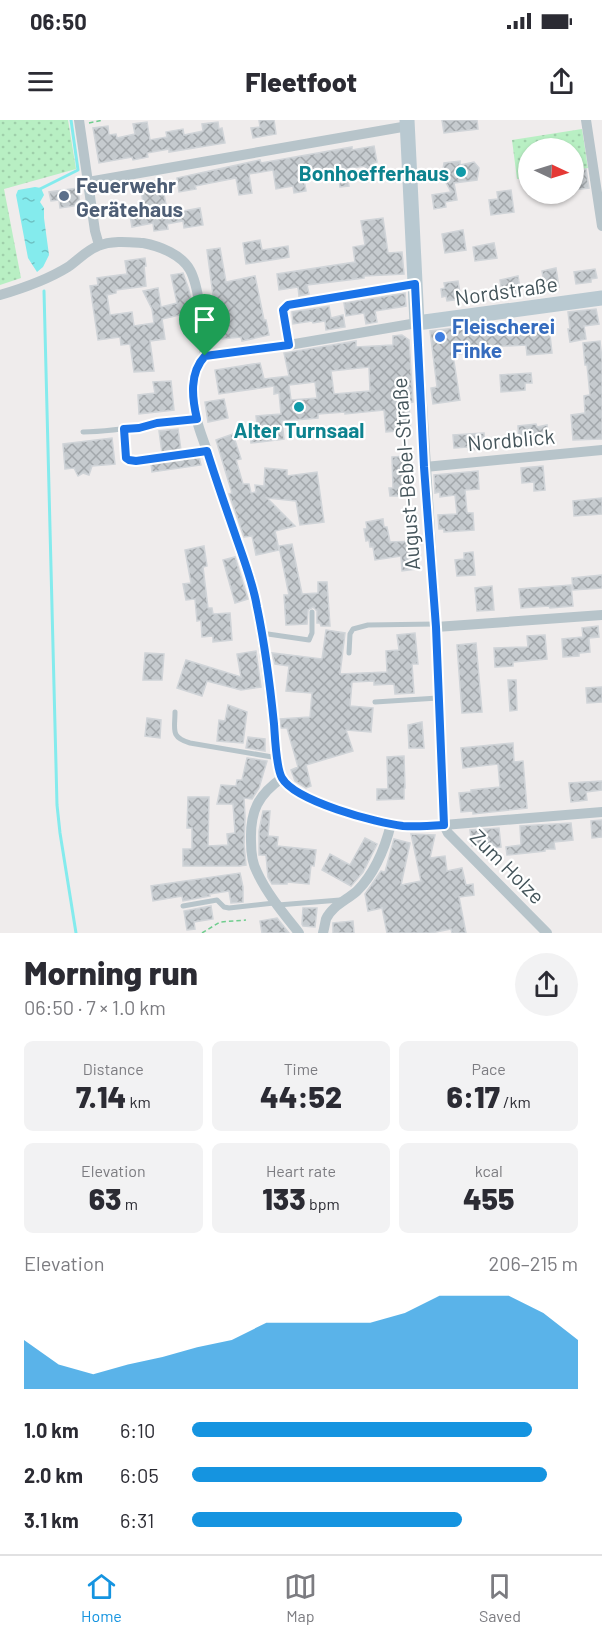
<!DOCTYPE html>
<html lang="en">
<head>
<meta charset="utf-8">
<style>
  body { margin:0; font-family:Barlow,sans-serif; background:#f2f2f3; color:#2b2b33; height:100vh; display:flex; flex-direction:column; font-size:22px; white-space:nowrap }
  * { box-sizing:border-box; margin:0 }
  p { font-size:20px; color:#7c7c81 }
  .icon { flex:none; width:33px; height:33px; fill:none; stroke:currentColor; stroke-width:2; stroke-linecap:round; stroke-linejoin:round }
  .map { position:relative; height:813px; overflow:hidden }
  .sheet { display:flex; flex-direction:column; background:#fff; flex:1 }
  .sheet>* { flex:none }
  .needle { width:39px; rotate:94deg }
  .fabs { position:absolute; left:518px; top:18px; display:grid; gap:12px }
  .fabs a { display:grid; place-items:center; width:66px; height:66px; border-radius:50%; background:#fff; box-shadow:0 2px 4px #0004; font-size:30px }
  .pin { position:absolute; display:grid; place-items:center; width:51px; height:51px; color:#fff; margin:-62px -26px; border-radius:50% 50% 50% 0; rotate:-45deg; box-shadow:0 0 6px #0007 }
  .pin .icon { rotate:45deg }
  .round { display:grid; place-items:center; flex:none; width:63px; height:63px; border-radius:32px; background:#f2f2f3 }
  .headline { display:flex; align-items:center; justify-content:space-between; height:102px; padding:0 24px }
  h1 { font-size:33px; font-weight:800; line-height:45px }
  .stats { display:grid; grid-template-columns:repeat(3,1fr); gap:9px; height:102px; padding:6px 24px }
  .stats div { display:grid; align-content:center; border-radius:9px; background:#f2f2f3; text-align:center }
  .stats b { font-size:30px; font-weight:800 }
  .stats small { font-size:16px; font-weight:400 }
  .stats p { font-size:16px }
  .chart { height:168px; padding:12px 24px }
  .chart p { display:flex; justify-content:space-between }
  .chart svg { width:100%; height:108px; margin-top:6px; fill:#1594e0; opacity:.7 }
  ul { padding:0 24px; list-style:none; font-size:20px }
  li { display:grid; grid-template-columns:96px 72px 1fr; align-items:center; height:45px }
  li i { height:15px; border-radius:8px; background:#1594e0 }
  .status { display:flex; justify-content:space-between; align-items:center; height:42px; padding:0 30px; background:#fff; direction:ltr }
  .status svg { height:16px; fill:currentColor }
  header { display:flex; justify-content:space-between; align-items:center; height:78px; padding:0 24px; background:#fff; font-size:27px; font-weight:800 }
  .tab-bar { display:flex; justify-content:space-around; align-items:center; height:84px; border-top:2px solid #e1e1e2; background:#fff; font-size:16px; color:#7c7c81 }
  .tab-bar a { display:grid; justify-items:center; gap:3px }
  .tab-bar .current { color:#1594e0 }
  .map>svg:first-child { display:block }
</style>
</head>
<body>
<div class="status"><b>06:50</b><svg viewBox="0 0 49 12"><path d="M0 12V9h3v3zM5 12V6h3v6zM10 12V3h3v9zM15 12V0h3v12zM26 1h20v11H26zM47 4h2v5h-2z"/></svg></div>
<header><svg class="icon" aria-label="menu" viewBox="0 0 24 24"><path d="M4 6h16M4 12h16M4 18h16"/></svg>Fleetfoot<svg class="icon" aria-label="share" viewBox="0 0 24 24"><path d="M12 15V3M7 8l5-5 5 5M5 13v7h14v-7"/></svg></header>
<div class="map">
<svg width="602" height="813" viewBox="0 0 602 813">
  <defs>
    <pattern id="grass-dots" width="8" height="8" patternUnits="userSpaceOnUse" patternTransform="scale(1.5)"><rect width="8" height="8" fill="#b8efc3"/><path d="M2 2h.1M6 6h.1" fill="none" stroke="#9fcfaa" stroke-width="1.8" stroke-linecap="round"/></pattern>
    <pattern id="water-ripples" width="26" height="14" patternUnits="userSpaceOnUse" patternTransform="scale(1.5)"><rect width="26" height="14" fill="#84ebed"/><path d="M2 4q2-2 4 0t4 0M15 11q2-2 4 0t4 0" fill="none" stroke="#6ec1c3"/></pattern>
    <pattern id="building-cross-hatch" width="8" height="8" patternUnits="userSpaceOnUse" patternTransform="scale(1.5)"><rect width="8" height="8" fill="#c6cbcf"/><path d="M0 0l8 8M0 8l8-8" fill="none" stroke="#a2a7ab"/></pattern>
  </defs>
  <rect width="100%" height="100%" fill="#efecec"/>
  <g fill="url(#grass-dots)">
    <polygon points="0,0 68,0 76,49 4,69 21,158 0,165"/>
    <polygon points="582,9 588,48 573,51 573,28 528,28 528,57 517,59 512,20"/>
  </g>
  <polygon fill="url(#water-ripples)" points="35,67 41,68 44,75 40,82 44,88 44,98 49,135 43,147 37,152 28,138 16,75 18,70"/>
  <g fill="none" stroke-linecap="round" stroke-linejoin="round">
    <g stroke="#84ebed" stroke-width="3">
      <polyline points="40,69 78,50 71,0"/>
      <polyline points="44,171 57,685 60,713 76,813"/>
    </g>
  </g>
  <g fill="url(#building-cross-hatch)" stroke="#d0d4d8" stroke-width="1.5" fill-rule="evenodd">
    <polygon points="259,0 274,0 276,14 253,18 251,8 260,7"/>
    <polygon points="442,0 477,0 478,9 444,13"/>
    <polygon points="147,2 150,20 167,17 166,12 183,9 184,15 203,11 202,4 218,2 219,9 222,8 225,23 169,32 169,29 147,33 148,37 133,40 132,37 99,43 93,8 108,6 109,15 116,14 117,18 135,14 133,4"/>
    <polygon points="374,26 377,42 373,43 375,54 367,55 365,46 346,49 349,66 340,67 338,52 320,55 319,52 303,54 306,71 294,73 293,66 276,69 273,50 249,54 252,73 239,75 236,58 195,66 196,69 179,72 177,58 260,40 261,43 352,27 352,30"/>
    <polygon points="460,41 460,45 474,42 479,48 477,60 454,63 457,80 445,82 446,87 434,89 432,75 451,72 442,55 444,43"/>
    <polygon points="586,49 589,68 573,70 573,55 576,55 575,50"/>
    <polygon points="161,60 168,94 200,88 203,105 184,108 183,101 167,104 168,109 154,111 153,103 132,107 129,90 144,88 140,64"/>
    <polygon points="78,68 80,85 60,88 59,80 51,81 49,72"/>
    <polygon points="511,70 514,92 491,95 489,80 498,79 497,72"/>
    <polygon points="383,98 388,133 402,132 404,154 364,156 364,158 307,165 309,174 299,176 298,167 279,170 277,154 355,142 353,127 365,125 361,101"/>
    <polygon points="463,110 466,130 445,133 442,114"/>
    <polygon points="260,120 262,130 288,126 289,137 246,144 243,123"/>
    <polygon points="494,123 497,138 475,141 473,127"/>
    <polygon points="220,128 226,162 255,156 264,200 266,200 269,215 242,221 241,217 222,219 221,207 210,208 208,191 215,190 207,130"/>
    <polygon points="145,138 146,146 144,146 146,166 116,170 116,173 107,175 110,195 132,192 134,206 154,203 152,189 143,171 158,168 161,187 177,183 171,155 183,153 189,170 193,192 162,199 165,219 150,221 154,251 134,252 130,224 121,225 120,217 98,220 90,166 98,165 97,158 127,154 125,141"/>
    <polygon points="556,148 559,167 545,169 542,151"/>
    <polygon points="595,149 597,158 591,159 591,162 576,164 574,152"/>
    <polygon points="518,156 521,174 503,177 500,160"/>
    <polygon points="458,161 461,179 447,181 446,176 442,177 441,169 445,168 444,163"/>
    <polygon points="405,173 406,186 375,191 377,202 366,204 364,193 346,196 344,183"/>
    <polygon points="329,186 331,198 343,195 345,207 326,210 325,201 313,203 312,201 293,204 292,192"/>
    <polygon points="596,189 599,204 584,206 586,219 570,222 568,209 570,209 568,192"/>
    <polygon points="485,206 485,210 513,209 513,212 542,210 542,215 550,215 552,233 527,235 526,225 486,227 486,229 467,230 468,233 453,235 460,280 433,284 431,268 437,267 430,211 464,207"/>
    <path d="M402,215L409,220L413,282L409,283L410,310L386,312L384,290L345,294V292L318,294V298L282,301L284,319L251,323L249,305H257L256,296L281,294L279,273L274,274V266L219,274L215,250L260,243L264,259L289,256L284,233L356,221V227L393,225V216ZM369,247L370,271L334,274L331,251ZM315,262L317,278L291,280L289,265Z"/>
    <polygon points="600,221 602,240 602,319 573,320 571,295 585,293 584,276 590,275 587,245 585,245 583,223"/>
    <polygon points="531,253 532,263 525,263 525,270 501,272 500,255"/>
    <polygon points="171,261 174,290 139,294 138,275 155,273 153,262"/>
    <polygon points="224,279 228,298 208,302 205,282"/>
    <polygon points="536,304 537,307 547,305 548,314 538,315 538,318 519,320 518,306"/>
    <polygon points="178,309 181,330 162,333 159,311"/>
    <polygon points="484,313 485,329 468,330 468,327 454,328 453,315"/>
    <polygon points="233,314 241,339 236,340 243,364 249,364 251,373 256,372 255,365 264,366 265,348 287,350 287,356 317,352 324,402 300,405 296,381 267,378 295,406 275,411 279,430 256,435 252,416 244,417 235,391 229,374 232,373 225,350 216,320"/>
    <polygon points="112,318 115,344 92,346 89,355 83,353 78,356 74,348 65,349 63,324"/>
    <polygon points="408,336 409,360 405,360 405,367 401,367 401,376 390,376 389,368 393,368 392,337"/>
    <polygon points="199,337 201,345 152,352 151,344"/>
    <polygon points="543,346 545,370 534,371 534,362 522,363 521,348"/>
    <polygon points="478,351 479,369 465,370 467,393 473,393 474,410 444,412 444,409 439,409 438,395 457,394 455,375 440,377 440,372 435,373 434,355"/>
    <polygon points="602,378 602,394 574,396 573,381"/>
    <polygon points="383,399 384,407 387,407 390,422 415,421 416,449 402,451 401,436 375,440 373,427 370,427 369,420 366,421 364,409 367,409 366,402"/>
    <polygon points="292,424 302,474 318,473 318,462 327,462 330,506 321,506 320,503 317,503 317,491 313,487 308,490 307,504 286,505 284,475 289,475 279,426"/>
    <polygon points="204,426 207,446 203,447 208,488 212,488 213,494 230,493 232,520 213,522 213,516 202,517 201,500 197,501 195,479 186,480 183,464 191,463 185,430"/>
    <polygon points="473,432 475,455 457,456 455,440 464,439 464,433"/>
    <polygon points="235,437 248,479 235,483 223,440"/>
    <polygon points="602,455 602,468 573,470 572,458"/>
    <polygon points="571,465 573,486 550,488 549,486 521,488 519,469"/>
    <polygon points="492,466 494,490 477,491 475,468"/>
    <polygon points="598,506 599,517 589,518 590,532 579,533 579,536 563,537 562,519 583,517 582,508"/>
    <polygon points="326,510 345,513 340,554 387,552 386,531 399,530 397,515 415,513 418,544 412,544 414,573 395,574 394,564 374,565 374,561 352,562 350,586 373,588 371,612 346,610 353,631 306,645 311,666 306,668 295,661 291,650 298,647 287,608 281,608 280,599 310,597 312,573 286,571 289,546 275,544 272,533 322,539"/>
    <polygon points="545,515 547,539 513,542 513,546 495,547 494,528 528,527 527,516"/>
    <polygon points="476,523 482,592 462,593 457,525"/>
    <polygon points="256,531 261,567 241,570 207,561 202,576 177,568 186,540 241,557 237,534"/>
    <polygon points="145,533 164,534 162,560 143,560"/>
    <polygon points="508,560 516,560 517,590 510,591"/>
    <polygon points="602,567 602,582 587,583 586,568"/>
    <polygon points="228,585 247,592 243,623 217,621 219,600 225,601"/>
    <polygon points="147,598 161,600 160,618 145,616"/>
    <polygon points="422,602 424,628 409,628 408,605"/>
    <polygon points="248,617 265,619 265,631 246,628"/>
    <polygon points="513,623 514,642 523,641 527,688 473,694 473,691 461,692 459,673 471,672 471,670 500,667 498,644 463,648 461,628"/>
    <polygon points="404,636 405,668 404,668 404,679 377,680 377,669 388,669 387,637"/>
    <polygon points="247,638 267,641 259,668 252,679 244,678 245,697 244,725 246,745 239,746 183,746 183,729 192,729 192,708 187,708 188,677 209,677 208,726 228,725 227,714 235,713 233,684 217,684 221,665 236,666 237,660 242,660"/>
    <polygon points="602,661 602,670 586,672 587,680 571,682 569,663"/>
    <polygon points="263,691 270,691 268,716 278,717 277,726 316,730 314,746 311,745 309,764 287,762 287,764 272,764 268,757 266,735 259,735 259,711"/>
    <polygon points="602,700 602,717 592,718 591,701"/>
    <polygon points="571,703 573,720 554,722 555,729 545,729 545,731 507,735 506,727 521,725 520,706"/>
    <polygon points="499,708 501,727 492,728 492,724 472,726 470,710"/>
    <polygon points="411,714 435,715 430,738 445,736 447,751 462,748 466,765 473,764 474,775 459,777 466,813 452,813 451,809 431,813 387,813 382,788 368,791 365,774 381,751 385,752 394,719 410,723 401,765 421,761"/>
    <polygon points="365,718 377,724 363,752 351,766 322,750 330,734 350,745"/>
    <polygon points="240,753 243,767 243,782 231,783 229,771 209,774 210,776 183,781 182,776 153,781 151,766"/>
    <polygon points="211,786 213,799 194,802 195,809 187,810 184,791"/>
    <polygon points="303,788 317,788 315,807 303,806 302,804"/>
    <polygon points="277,798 289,813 262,813 260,801"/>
    <polygon points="353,801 354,813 333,813 333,803"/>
  </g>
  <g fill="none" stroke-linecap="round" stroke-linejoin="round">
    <g stroke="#70cd8e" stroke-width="1.5" stroke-dasharray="4.5 3" stroke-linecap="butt">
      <polyline points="89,3 103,0"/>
      <polyline points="202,813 220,802 246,800"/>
    </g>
    <g stroke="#b7c4ca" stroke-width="5">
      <polyline points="124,309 124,331 126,338 129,340 137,341 207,331"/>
      <path d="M83,312C122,311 159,303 197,299"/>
      <polyline points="261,513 309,520 312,513 312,492"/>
      <polyline points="349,533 350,514 353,509 368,505 435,504"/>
      <polyline points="375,582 438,578"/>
      <path d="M175,592C175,610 170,617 190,623L278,638"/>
      <polyline points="278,785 340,780"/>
      <polyline points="183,786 217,780 224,787 229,788 274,783"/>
    </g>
    <g stroke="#b7c4ca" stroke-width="10">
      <polyline points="79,0 95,111 99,125"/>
      <polyline points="586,0 602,106"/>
      <polyline points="88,62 408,6"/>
      <path d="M0,175C24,168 47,160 68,147C78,140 87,130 98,126C112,120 129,122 143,123C160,126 182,135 190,150C200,168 203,214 205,236"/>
      <polyline points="289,225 283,190 288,185 415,164"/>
      <polyline points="425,347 602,330"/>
      <polyline points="436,507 602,495"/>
      <path d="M282,658C258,675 250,691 251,721C251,731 252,743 257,752C267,774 284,794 299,813"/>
      <path d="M323,813C324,809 325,804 326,799C332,786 347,780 357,771C375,753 385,728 391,704"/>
      <path d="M547,813L448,713L444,705L436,507L417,203L289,225L205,236C193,248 192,265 194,282C195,302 204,321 210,339C221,375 234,411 247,447C255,470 259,494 262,518C266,545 270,572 273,600C275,613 276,647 282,658C295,681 376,703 403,706C416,707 430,706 444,705L602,692"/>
    </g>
    <polyline stroke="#b9c9d1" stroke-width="15" points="407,0 417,203 602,178"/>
  </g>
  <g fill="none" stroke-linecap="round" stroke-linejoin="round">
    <defs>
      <path id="route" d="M415,164L424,347L436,507L444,705C430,706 416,707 403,706C376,703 295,681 282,658C276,648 275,617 274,604C270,565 265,525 257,487C253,463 244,440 236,417C226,388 216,360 207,331L136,341L129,340L126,338L124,309L139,308L157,303L197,299C192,278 189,253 205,236L289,225L283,190L288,185Z"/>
    </defs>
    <use href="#route" stroke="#fff" stroke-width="12"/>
    <use href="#route" stroke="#1a73e8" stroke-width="8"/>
  </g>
  <g fill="#0f9aa8" stroke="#fff" stroke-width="2">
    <circle cx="461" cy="52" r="6"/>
    <circle cx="299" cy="287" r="6"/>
  </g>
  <circle fill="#5c6f8a" stroke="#fff" stroke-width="2" cx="64" cy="76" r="6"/>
  <circle fill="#3f7fe0" stroke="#fff" stroke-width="2" cx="440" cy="217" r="6"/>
  <g text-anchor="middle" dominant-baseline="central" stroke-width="4.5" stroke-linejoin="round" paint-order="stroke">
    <g font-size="21" font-weight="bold" fill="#0d838f" stroke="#fff" text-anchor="end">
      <text x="449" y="52">Bonhoefferhaus</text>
      <text x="299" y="309" text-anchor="middle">Alter Turnsaal</text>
    </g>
    <g font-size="21" font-weight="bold" fill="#4e5e75" stroke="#fff" text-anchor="start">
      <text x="76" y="64">Feuerwehr<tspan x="76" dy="24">Gerätehaus</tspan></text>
    </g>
    <g font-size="21" fill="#44545a" stroke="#fff">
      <text transform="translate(506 170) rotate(-8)">Nordstraße</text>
      <text transform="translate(511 319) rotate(-5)">Nordblick</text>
      <text transform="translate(405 354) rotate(-94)">August-Bebel-Straße</text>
      <text transform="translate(508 746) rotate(45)">Zum Holze</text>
    </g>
    <g font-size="21" font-weight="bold" fill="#366cbe" stroke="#fff" text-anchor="start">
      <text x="452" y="205">Fleischerei<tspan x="452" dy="24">Finke</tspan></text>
    </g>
  </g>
</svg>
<div class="fabs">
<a><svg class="needle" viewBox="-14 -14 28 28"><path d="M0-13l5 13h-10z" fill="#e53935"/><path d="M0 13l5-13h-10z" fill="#7c7c81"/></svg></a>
</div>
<div class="pin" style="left:205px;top:236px;background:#1e9e55"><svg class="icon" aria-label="arrive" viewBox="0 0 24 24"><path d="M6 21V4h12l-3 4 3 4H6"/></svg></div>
</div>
<section class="sheet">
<div class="headline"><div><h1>Morning run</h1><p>06:50 · 7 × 1.0 km</p></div><a class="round"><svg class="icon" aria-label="share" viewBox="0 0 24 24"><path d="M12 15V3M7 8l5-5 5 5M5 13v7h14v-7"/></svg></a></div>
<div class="stats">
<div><p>Distance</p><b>7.14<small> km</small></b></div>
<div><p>Time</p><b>44:52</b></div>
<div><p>Pace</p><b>6:17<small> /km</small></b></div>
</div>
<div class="stats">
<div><p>Elevation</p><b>63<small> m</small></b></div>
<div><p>Heart rate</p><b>133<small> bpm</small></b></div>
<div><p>kcal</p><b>455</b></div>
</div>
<div class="chart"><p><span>Elevation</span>206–215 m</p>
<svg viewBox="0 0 160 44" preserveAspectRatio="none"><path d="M0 44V24L10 34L20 38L30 34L40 31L50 27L60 24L70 17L80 17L90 17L100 17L110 13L120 6L130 6L140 6L150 13L160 24V44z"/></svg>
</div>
<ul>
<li><b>1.0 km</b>6:10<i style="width:88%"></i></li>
<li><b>2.0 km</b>6:05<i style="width:92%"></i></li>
<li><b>3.1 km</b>6:31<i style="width:70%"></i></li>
</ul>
</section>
<nav class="tab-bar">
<a class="current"><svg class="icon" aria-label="home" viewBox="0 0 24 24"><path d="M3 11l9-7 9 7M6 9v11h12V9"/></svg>Home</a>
<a><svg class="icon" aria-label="map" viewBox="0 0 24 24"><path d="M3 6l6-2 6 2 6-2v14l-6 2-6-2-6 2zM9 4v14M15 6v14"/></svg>Map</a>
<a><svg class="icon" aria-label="saved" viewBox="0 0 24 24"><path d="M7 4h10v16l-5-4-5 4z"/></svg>Saved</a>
</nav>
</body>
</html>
